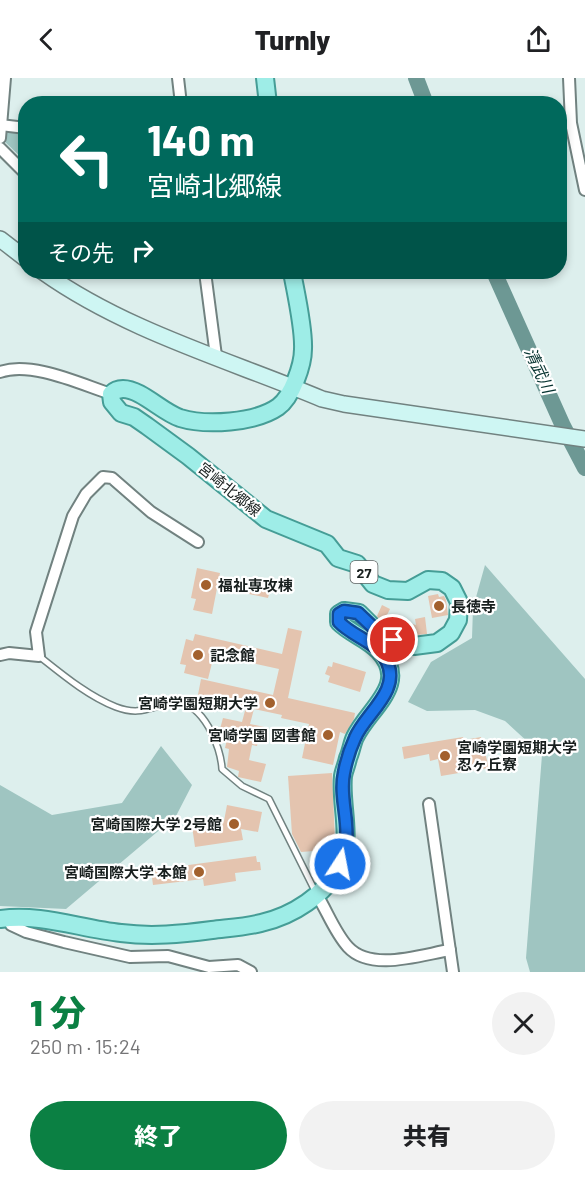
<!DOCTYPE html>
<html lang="ja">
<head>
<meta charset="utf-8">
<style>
	:root { --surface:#fff; --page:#f2f2f2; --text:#202124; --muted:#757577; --accent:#0b8043 }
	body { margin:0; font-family:Barlow,"Noto Sans JP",sans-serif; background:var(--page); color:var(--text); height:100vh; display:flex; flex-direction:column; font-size:22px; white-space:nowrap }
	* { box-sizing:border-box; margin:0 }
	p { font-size:20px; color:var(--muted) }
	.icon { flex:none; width:33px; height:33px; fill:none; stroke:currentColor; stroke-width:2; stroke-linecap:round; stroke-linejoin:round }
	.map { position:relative; height:894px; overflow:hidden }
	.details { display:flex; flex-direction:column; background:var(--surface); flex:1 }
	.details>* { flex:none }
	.banner { position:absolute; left:18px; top:18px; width:549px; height:183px; border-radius:24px; box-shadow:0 3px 9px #0003; background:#00695c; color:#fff; overflow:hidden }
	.pin { position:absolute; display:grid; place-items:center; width:51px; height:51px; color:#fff; margin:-26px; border:3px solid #fff; border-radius:50%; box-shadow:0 2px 6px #0007 }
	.me { position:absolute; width:66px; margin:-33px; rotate:11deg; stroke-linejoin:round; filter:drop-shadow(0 0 4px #0008) }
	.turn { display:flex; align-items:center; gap:21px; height:126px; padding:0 30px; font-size:27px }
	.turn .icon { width:78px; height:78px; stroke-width:2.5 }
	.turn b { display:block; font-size:42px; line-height:51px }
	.then { display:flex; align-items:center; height:57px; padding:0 30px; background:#0003; gap:12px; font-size:22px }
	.round { display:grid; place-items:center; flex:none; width:63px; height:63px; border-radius:32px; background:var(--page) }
	.summary { display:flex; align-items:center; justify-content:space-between; height:102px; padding:0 30px }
	h1 { font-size:36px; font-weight:800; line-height:45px; color:var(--accent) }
	.action { display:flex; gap:12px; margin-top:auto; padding:12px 30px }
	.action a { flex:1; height:69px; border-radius:36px; background:var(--accent); color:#fff; font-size:24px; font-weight:800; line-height:69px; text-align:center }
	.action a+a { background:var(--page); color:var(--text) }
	header { display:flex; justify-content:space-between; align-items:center; height:78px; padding:0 30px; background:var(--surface); font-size:27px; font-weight:800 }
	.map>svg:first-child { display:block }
	.green { fill:#9fc5c1 }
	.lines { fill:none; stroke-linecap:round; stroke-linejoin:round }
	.river { stroke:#6d9894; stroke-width:16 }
	.building { fill:#e4c4af }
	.lane-casing { stroke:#718280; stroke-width:8 }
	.street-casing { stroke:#718280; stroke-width:14 }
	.secondary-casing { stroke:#718280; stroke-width:18 }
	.primary-casing { stroke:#459d96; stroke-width:20 }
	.lane { stroke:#fff; stroke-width:5 }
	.street { stroke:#fff; stroke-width:10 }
	.secondary { stroke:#cef6f3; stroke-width:15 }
	.primary { stroke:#9eede7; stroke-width:16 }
	.route-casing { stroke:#114b97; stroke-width:15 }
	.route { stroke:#1a73e8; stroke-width:10 }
	.poi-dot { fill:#a2602d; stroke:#fff; stroke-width:2 }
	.labels { text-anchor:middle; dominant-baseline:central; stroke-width:4.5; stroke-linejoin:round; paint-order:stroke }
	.shield { fill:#fff; stroke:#5d6262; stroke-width:1.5 }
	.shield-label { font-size:14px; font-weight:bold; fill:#181f1e }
	.street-label { font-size:15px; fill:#181f1e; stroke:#fff }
	.poi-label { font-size:15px; font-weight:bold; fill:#181f1e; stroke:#fff; text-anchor:start }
	.water-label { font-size:16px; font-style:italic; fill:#05322f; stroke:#fff }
</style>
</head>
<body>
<header><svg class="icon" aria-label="back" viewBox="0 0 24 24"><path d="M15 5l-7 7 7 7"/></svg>Turnly<svg class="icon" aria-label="share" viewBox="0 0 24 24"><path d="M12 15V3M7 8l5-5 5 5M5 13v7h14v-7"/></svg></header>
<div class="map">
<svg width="585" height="894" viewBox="0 0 585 894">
	<rect width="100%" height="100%" fill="#ddefed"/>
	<!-- green -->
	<g class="green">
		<polygon points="5,51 25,53 25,83 4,63"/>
		<polygon points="485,487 585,601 585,894 530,894 526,880 542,677 505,643 475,632 427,633 408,624 431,584 472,560 473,530"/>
		<polygon points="161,668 192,707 176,738 66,831 0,828 0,707 52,737 122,725"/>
	</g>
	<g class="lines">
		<!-- river -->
		<g class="river">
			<polyline points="416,0 426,26"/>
			<polyline points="494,194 563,348 585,390"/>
		</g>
	</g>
	<!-- building -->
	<g class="building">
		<polygon points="197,490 220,495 212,536 193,532 196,521 191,520"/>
		<polygon points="237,502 271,509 268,520 235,513"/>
		<polygon points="438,516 439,519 444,518 446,522 448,537 432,540 428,518"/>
		<polygon points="382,527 390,531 386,539 416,547 415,541 425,539 427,556 415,557 397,552 383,545 377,538"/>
		<polygon points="288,550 302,553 288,620 355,635 354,641 345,656 340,654 333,687 302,680 309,646 281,640 282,637 254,631 250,646 269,650 266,662 262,661 261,665 258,664 257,668 252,667 249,682 266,686 261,704 238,699 239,693 227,689 229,671 225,670 227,661 223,661 225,652 220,651 223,640 242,644 246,629 205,620 205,623 197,622 201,601 273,617 279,591 214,577 208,601 184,595 186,587 180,586 186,561 193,563 195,556 282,576"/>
		<polygon points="333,584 366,594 360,614 328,604 330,598 325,596 328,588 332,589"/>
		<polygon points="463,659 464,662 481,659 489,690 441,698 438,681 430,683 429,676 404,681 402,669"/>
		<polygon points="332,695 335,763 327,772 301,774 292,756 288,698"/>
		<polygon points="227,727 262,734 258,754 241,751 243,762 195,769 192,748 224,743"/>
		<polygon points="256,778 257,784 260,784 261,792 235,795 236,803 204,808 203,801 153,807 151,792"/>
	</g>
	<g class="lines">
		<defs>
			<path id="lane" d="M39 578C63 597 88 618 116 629 142 639 152 627 175 625 203 623 221 669 222 691L242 708 269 721 315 813"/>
			<g id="street">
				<polyline points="178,0 181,26"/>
				<polyline points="569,0 571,45 585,112"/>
				<polyline points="0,47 26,50"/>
				<polyline points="0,60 5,0"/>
				<polyline points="0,70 26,96"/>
				<polyline points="205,194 216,278"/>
				<path d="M0 294C32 283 80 306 111 316"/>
				<polyline points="0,577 9,575 39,578 36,554 73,438 86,416 103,399 112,400 151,434 198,464"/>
				<polyline points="429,726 453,894"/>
				<path d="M317 817C327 833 335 855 348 869 371 894 420 877 450 872"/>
				<polyline points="8,840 11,847 26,854 64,864 130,879 168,878 209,889 238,887 251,894"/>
			</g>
			<g id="secondary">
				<polyline points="0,161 26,181"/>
				<path d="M43 194C126 253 229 282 322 321L344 326 585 361"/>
			</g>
			<g id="primary">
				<polyline points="265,0 268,26"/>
				<path d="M0 841C41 835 81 851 121 855 152 859 181 856 212 852 228 850 245 849 261 845 292 838 326 817 339 788 353 759 340 728 343 698 344 692 347 686 348 680 351 674 352 665 355 659 369 630 410 606 379 573 367 560 351 556 339 544V536L344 533 359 535 377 553 393 562 414 568 437 565 451 555 458 542 459 524 452 510 442 503 428 502 408 513 388 512 373 506 357 486 338 480 327 466 266 441 188 378 147 348 134 339 121 335 112 324 111 316C114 313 118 311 123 311 141 311 162 334 180 340 206 348 255 345 278 329 292 319 303 287 303 271 304 250 296 216 292 194"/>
			</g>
		</defs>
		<!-- lane casing -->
		<use href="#lane" class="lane-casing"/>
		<!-- street casing -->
		<use href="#street" class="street-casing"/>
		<!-- secondary casing -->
		<use href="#secondary" class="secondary-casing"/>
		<!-- primary casing -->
		<use href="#primary" class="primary-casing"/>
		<!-- lane -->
		<use href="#lane" class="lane"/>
		<!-- street -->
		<use href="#street" class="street"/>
		<!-- secondary -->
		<use href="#secondary" class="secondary"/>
		<!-- primary -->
		<use href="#primary" class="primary"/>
	</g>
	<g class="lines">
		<defs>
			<path id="route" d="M340 786C342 779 345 771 346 764 349 742 339 717 344 695 346 684 350 671 355 660 365 636 401 613 387 584 378 564 353 559 339 544V536L344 533 358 535 377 553 393 562"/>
		</defs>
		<!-- route casing -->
		<use href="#route" class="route-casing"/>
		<!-- route -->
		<use href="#route" class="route"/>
	</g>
	<!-- markers -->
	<g class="poi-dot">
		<circle cx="206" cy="507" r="6"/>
		<circle cx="439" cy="528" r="6"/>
		<circle cx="198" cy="577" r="6"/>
		<circle cx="270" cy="625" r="6"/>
		<circle cx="328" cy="657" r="6"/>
		<circle cx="445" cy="678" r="6"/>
		<circle cx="234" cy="746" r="6"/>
		<circle cx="199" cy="794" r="6"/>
	</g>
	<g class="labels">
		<!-- shield labels -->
		<rect class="shield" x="350.5" y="483" width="27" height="22" rx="4.5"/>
		<g class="shield-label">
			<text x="364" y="494">27</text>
		</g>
		<!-- street labels -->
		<g class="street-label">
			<text transform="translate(230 411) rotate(39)">宮崎北郷線</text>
		</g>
		<!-- poi labels -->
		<g class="poi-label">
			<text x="218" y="507">福祉専攻棟</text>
			<text x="451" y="528">長徳寺</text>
			<text x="210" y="577">記念館</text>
			<text x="258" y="625" text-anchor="end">宮崎学園短期大学</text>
			<text x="316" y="657" text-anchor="end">宮崎学園 図書館</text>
			<text x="457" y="669">宮崎学園短期大学<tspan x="457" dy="17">忍ヶ丘寮</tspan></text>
			<text x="222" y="746" text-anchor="end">宮崎国際大学 2号館</text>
			<text x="187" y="794" text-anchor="end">宮崎国際大学 本館</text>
		</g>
		<!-- water labels -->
		<g class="water-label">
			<text transform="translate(540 292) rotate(65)">清武川</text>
		</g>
	</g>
</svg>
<div class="pin" style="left:393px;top:562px;background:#d93025"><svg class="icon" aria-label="arrive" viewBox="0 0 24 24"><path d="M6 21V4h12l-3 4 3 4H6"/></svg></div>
<svg class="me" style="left:340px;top:786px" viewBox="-20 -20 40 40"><circle r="17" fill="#1a73e8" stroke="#fff" stroke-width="3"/><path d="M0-11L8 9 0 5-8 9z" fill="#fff"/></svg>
<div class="banner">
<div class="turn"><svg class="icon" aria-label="left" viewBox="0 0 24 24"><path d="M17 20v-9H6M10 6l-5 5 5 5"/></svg><div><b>140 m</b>宮崎北郷線</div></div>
<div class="then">その先<svg class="icon" aria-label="right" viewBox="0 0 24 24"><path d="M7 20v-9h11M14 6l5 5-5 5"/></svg></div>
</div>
</div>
<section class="details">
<div class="summary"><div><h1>1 分</h1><p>250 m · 15:24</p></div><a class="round"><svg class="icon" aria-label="close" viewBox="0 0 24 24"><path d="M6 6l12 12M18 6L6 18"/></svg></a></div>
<div class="action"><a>終了</a><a>共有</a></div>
</section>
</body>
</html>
